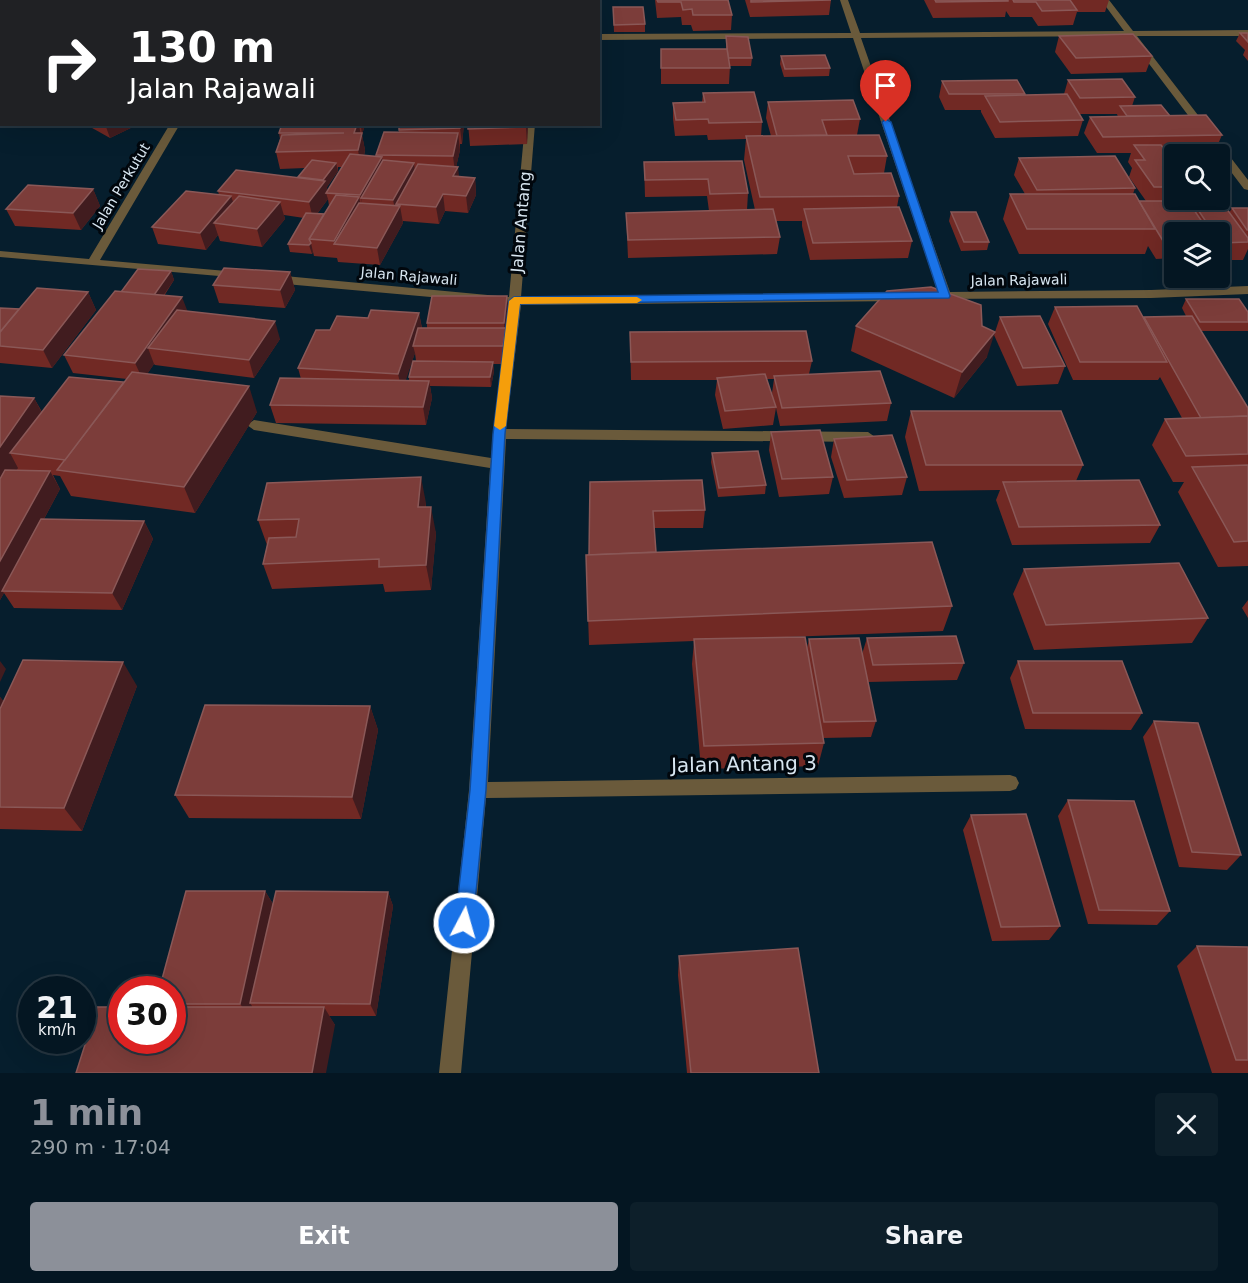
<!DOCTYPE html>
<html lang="en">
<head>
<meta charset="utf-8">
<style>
	:root { --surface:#041622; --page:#0d1f2a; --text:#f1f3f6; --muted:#979fa5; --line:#253540; --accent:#8c9099 }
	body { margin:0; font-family:"DejaVu Sans",sans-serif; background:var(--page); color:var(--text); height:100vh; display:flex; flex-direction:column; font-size:22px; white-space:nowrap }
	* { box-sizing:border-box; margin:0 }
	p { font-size:20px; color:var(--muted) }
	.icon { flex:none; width:33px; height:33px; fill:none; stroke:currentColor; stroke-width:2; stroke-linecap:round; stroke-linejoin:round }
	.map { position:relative; height:1073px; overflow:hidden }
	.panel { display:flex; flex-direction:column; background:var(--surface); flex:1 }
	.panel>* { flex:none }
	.banner { position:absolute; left:0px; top:0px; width:600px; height:126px; box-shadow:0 6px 24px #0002,0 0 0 2px var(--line); background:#202124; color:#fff; overflow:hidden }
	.controls { position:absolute; left:1164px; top:144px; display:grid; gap:12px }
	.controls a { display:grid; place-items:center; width:66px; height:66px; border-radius:6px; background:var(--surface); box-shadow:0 6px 24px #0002,0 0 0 2px var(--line); font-size:30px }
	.speed { position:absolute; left:18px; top:976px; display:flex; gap:12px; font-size:30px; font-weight:700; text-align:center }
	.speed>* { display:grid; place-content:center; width:78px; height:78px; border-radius:50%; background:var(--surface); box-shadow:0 6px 24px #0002,0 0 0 2px var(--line); line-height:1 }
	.speed small { font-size:15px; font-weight:400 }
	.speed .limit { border:9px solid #d22; background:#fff; color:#111 }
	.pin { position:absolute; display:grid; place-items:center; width:51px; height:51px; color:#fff; margin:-62px -26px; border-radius:50% 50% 50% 0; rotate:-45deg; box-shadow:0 0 6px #0007 }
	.pin .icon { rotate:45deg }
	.me { position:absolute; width:66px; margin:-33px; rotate:6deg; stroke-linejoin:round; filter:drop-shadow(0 0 4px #0008) }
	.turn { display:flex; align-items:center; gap:21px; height:126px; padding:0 30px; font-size:27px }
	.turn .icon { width:78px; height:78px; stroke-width:2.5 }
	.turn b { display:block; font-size:42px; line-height:51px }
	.round { display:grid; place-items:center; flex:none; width:63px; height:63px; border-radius:6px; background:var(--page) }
	.overview { display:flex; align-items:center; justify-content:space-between; height:102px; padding:0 30px }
	h1 { font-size:36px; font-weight:600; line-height:45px; color:var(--accent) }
	.cta { display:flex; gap:12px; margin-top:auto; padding:12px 30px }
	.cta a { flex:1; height:69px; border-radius:6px; background:var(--accent); color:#fff; font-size:24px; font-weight:600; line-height:69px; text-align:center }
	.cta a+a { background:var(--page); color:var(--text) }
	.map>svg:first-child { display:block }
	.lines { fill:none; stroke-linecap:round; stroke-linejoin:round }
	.minor { fill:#6a5a3b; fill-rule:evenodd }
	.wall { fill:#712924; fill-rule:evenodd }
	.shaded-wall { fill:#411c1f }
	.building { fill:#7c3d3a; stroke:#8a5857; stroke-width:1.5 }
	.route { fill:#1a73e8; stroke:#114b97; stroke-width:1.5 }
	.slow { fill:#f59e0b }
	.labels { text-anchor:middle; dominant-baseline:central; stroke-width:6; stroke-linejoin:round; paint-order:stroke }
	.far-street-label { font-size:14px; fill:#d7e5f0; stroke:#01070d }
	.street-label { font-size:16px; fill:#d7e5f0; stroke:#01070d }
	.near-street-label { font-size:20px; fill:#d7e5f0; stroke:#01070d }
</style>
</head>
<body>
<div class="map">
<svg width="1248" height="1073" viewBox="0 0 1248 1073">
	<rect width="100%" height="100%" fill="#061e2d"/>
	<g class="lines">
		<!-- minor -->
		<g class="minor">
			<polygon points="25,0 34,0 24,2"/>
			<rect x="243" y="0" width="8" height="2"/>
			<rect x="538" y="0" width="8" height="2"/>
			<polygon points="840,0 848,0 860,33 1124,31 1101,0 1109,0 1133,31 1248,30 1248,36 1137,36 1248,180 1248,190 1244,189 1128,36 861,38 950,292 1151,290 1248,286 1248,294 1151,298 932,299 932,293 938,292 853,38 598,40 598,34 851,33"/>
			<polygon points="0,28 2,28 0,35"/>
			<polygon points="170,124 180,124 100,260 238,272 244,276 242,278 0,257 0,251 89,259"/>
			<polygon points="525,124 535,124 521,297 900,293 906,297 900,301 521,305 506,429 868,432 875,437 868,442 506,439 488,782 1010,775 1016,777 1019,783 1016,789 1010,791 486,798 461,1073 439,1073 469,790 490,468 254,430 247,425 254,420 491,458 509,304 274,283 268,279 274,275 509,297"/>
		</g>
	</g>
	<!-- wall -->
	<g class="wall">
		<polygon points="0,0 23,0 21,2 2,2 2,3 0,3"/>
		<polygon points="63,0 141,0 139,2 63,2"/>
		<polygon points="655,0 728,0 732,15 731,30 693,31 691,25 682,25 681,17 657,18"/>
		<polygon points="745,0 831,0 829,15 750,17"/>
		<polygon points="924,0 1109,0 1105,12 1077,12 1073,25 1038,26 1032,17 1010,17 1006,11 1005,17 933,18"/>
		<polygon points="613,7 645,24 645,32 614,32"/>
		<polygon points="1240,33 1248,33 1248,61 1243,55 1245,50 1236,41"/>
		<polygon points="726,36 752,58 751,66 730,66 729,84 661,84 661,49 726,49"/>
		<polygon points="1059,36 1152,56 1146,72 1071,74 1055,52"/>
		<polygon points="781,56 830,68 829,76 784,77 780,64"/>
		<polygon points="1068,80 1135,97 1132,106 1170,116 1222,135 1215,151 1167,152 1172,159 1174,159 1174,200 1188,200 1187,201 1190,204 1192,201 1229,213 1232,208 1248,208 1248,249 1243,260 1220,260 1220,232 1174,232 1174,258 1156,259 1148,246 1145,254 1019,254 1003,219 1010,194 1025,194 1014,175 1019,158 1135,188 1133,194 1139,201 1146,201 1129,177 1132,168 1128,162 1131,153 1097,153 1084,133 1090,117 1118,117 1117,114 1080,114 1083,120 1078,136 995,138 981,112 981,110 945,110 939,97 942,81 1025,94 1025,95 1064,94"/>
		<polygon points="703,93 762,122 761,136 771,136 766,118 768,102 860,119 857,135 887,156 884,173 899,196 897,207 912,241 908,258 810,260 802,226 802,221 776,221 780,237 777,254 628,258 626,213 709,211 707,196 645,197 644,162 742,161 748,193 747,210 755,210 744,160 746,139 708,140 707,135 675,136 673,119 673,103 702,102"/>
		<polygon points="85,124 139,124 110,138"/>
		<path d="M268 124H365L362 135 365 150 364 156 377 157 376 155 399 132V125H394V124H464L462 144H460V150L456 167 459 177 475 178 476 195 468 213 445 211 439 224 403 221V223L380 265 338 262 337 258 314 256 313 252 312 254 290 252 288 244 304 218 284 215 285 219 262 247 220 241 218 235 206 250 158 244 152 227 219 195 218 191 298 177 305 168 280 169 276 152 280 139 279 133 282 125H268ZM338 167H342L327 191V187L338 171ZM328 199 329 206 324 214H317Z"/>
		<polygon points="468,124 528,124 527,144 470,146"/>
		<polygon points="93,189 100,206 81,230 15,226 6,209"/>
		<polygon points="951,212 989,242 987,250 961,251 949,221"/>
		<polygon points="171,271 174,280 164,296 187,311 280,339 254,378 155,365 154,364 147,374 257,412 195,513 71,496 60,476 53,475 60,489 44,519 144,521 153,539 122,610 14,608 4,593 0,600 0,396 34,398 42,412 124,382 127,379 73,373 64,355 121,292"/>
		<polygon points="290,272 295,290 285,308 219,303 213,285"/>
		<polygon points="88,292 96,310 52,368 0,363 0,308 19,309"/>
		<polygon points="1186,299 1248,322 1248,331 1201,331 1248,408 1248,566 1218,567 1178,492 1184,482 1173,482 1152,445 1165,419 1182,418 1160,377 1158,380 1073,380 1048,324 1055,307 1143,318 1144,317 1186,316 1182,308"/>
		<path d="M419 313 422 328H427V323L509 313 507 332 508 346 505 364H493L494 371 491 387 430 386 432 398 426 425 276 423 270 405 301 379 298 368 330 330 368 318ZM415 353 416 361 409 377V380H405Z"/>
		<polygon points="1000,317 1065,366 1058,384 1017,386 994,335"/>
		<polygon points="856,326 982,326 987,357 954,398 851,351"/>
		<path d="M630 332 812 361 809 374 891 403 887 421 780 426 776 408 773 425 723 429 715 395 717 380H631ZM767 379H774L772 393 774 403Z"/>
		<polygon points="911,411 1083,465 1076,481 1160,525 1150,543 1012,545 996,500 1000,490 919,491 905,437"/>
		<polygon points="771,432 833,477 829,494 779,497 769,450"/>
		<polygon points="834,439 907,477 902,495 844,498 831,457"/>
		<polygon points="712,453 766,485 765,494 718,497 711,462"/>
		<polygon points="590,482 705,510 703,528 654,528 656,552 952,606 943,631 787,637 807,648 809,639 862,654 867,638 964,663 957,680 868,682 876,721 871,737 823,738 824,743 818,766 701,769 692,664 694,641 589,645 586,555 589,555"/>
		<polygon points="426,503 426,507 436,533 431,590 385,592 383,584 272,589 263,564 267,545 258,520"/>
		<polygon points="1024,569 1208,618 1192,643 1034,650 1013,594"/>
		<polygon points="1248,600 1248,618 1242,608"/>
		<polygon points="1018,661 1142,713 1131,730 1025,729 1010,678"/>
		<polygon points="137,686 82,831 0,829 0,697 4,702"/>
		<polygon points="370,706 378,730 361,819 189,818 175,795"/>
		<polygon points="1154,721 1241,855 1227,870 1179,867 1143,737"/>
		<polygon points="1068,800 1170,911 1157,925 1088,924 1058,816"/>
		<polygon points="971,815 1060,926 1049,940 992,941 963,830"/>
		<polygon points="265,891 273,904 388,892 393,906 376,1016 329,1016 335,1025 172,1041 172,990"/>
		<polygon points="1197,946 1248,947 1248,1073 1212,1073 1177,966"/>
		<polygon points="679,956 819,1073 687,1073 678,975"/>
	</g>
	<!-- shaded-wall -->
	<g class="shaded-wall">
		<polygon points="122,0 141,0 139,2 123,2"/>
		<polygon points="187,0 205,0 204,2 186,2"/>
		<polygon points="105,124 139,124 110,138"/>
		<polygon points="357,124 359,124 361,137 354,133"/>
		<polygon points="361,124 365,124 362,135 365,150 361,167 358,150 362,134 361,127"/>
		<polygon points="460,124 464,124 462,144 460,128"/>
		<polygon points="526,124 528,124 527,144 526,127"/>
		<polygon points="458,133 460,150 455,172 458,167 460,184 453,176 455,172 453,156"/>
		<polygon points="382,157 385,174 361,198 364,212 360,195"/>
		<polygon points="336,163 338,171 327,187 328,193 326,193 328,199 313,219 309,202"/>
		<polygon points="414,163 416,180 396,204 397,212 400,206 403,223 380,265 377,248 396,214 393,200"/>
		<polygon points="475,178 476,195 468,213 466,196"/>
		<polygon points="93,189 100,206 81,230 73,213"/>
		<polygon points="443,194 445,211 439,224 436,207"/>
		<polygon points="231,196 237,213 214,223 218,235 206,250 200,233"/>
		<polygon points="359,197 363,214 335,244 334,241"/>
		<polygon points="280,202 285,219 262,247 257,229"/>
		<polygon points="311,243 313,252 312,254 309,245"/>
		<polygon points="171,271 174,280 154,309 151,300"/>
		<polygon points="290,272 295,290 285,308 280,290"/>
		<polygon points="88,292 96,310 52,368 43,350"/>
		<polygon points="507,296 509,313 507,332 508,346 505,364 503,346 505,336 504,323"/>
		<polygon points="182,297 189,315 148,348 154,364 143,380 135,363"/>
		<polygon points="419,313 422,330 413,346 415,353 402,392 398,374"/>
		<polygon points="275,321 280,339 254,378 249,360"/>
		<polygon points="995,332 987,357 954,398 962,372"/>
		<polygon points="493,362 494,371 491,387 490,377"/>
		<polygon points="429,381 432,398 426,425 423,407"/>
		<polygon points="249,386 257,412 195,513 184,487"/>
		<polygon points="34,398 48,424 10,453 18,468 0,495 0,447"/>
		<polygon points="50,471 60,489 5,591 2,591 4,593 0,600 0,561"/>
		<polygon points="421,477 426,503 423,533 418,507"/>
		<polygon points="431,507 436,533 431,590 426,565"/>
		<polygon points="144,521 153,539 122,610 112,593"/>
		<polygon points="0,661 6,669 0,682"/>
		<polygon points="123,662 137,686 82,831 64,808"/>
		<polygon points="0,697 18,720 0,758"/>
		<polygon points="370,706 378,730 361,819 352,797"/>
		<polygon points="265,891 274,906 250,1003 252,1006 250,1016 240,1004"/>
		<polygon points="388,892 393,906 376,1016 370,1004"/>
		<polygon points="324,1007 335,1025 326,1073 312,1073"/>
	</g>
	<!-- building -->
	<g class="building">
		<polygon points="149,0 187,0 186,2 148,2"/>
		<rect x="323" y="0" width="61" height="2"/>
		<polygon points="421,0 484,0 483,2 420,2"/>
		<polygon points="657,0 728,0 732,15 693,15 692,9 683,10 681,2 658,2"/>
		<polygon points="751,0 831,0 751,2"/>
		<polygon points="935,0 1008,0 1008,1 936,2"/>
		<polygon points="1013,0 1070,0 1077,10 1042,11 1036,2 1014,2"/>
		<polygon points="613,7 643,7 645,24 614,25"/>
		<polygon points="1240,33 1248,33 1248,42"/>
		<polygon points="1133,34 1152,56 1076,58 1059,36"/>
		<polygon points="726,36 748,37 752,58 728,58"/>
		<polygon points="661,49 727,49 730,68 661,68"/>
		<polygon points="825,55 830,68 785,69 781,56"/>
		<polygon points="1122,79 1135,97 1080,98 1068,80"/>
		<polygon points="1017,80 1025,94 949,94 942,81"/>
		<polygon points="754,92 762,122 709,123 708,119 676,120 673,103 705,102 703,93"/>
		<polygon points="1067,94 1083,120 1000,122 985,96"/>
		<polygon points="853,100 860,119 822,120 827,135 777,136 768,102"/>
		<polygon points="1161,105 1170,116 1127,116 1120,106"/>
		<polygon points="1206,115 1222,135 1103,137 1090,117"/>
		<polygon points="282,124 357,124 354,133 362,133 358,150 276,152 282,135 344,133 279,133"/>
		<polygon points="399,124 460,124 460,128 399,130"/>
		<polygon points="468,124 526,124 526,127 468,129"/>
		<polygon points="384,132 458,133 453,156 376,155"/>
		<polygon points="879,135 887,156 848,156 854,174 891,173 899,196 760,197 746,136"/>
		<polygon points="1134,145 1161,145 1172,159 1174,159 1174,187 1154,187 1135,160 1145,160"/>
		<polygon points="350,154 382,157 360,195 326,193"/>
		<polygon points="1115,156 1135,188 1037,190 1019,158"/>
		<polygon points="312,160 336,163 323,180 298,177"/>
		<polygon points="383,160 414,163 393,200 361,198"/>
		<polygon points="742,161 748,193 710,194 708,179 645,180 644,162"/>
		<polygon points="418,164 458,167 453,176 475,178 466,196 443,194 436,207 396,204"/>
		<polygon points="236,170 325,181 309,202 218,191"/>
		<polygon points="28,185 93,189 73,213 6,209"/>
		<polygon points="186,191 231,196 200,233 152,227"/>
		<polygon points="1010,194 1135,194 1155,229 1027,229"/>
		<polygon points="336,195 359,197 334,241 309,239"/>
		<polygon points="239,196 280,202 257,229 214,223"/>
		<polygon points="1139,201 1188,201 1209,232 1174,232 1174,241 1163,241"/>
		<polygon points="1192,201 1221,201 1248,238 1248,242 1221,243 1220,241 1220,232 1213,232"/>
		<polygon points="359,203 400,206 377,248 334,244"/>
		<polygon points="899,207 912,241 813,243 804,209"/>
		<polygon points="1232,208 1248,208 1248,230 1247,230"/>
		<polygon points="773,209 780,237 628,240 626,213"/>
		<polygon points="951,212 976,212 989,242 964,242"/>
		<polygon points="306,213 324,214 309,239 311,243 309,245 288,244"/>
		<polygon points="224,268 290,272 280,290 213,285"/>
		<polygon points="138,269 171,271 154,295 121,292"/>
		<polygon points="931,287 981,305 982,326 995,332 962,372 856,326 887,291"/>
		<polygon points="37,288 88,292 43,350 0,346 0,332"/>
		<polygon points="115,291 182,297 135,363 64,355"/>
		<polygon points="432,296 507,296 504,323 427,323"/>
		<polygon points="1186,299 1239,299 1248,312 1248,322 1200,322"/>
		<polygon points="1137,306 1167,362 1080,362 1055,307"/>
		<polygon points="0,308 19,309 0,332"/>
		<polygon points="177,310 275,321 249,360 148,348"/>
		<polygon points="371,310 419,313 398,374 298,368 316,330 330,330 337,316 368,318"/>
		<polygon points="1040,316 1065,366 1023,368 1000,317"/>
		<polygon points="1192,316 1248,408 1248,416 1201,418 1144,317"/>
		<polygon points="418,328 506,328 503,346 413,346"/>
		<polygon points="806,331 812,361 631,362 630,332"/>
		<polygon points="413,361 493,362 490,377 409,377"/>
		<polygon points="880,371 891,403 782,408 774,376"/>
		<polygon points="132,372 249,386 184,487 57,470"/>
		<polygon points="765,374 776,407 725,411 717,378"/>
		<polygon points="69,377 124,382 65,460 10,453"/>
		<polygon points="280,378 429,381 423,407 270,405"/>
		<polygon points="0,396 34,398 0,447"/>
		<polygon points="911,411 1061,411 1083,465 926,465"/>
		<polygon points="1248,416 1248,454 1186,456 1165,419"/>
		<polygon points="820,430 833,477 782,479 771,432"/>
		<polygon points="892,435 907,477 847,480 834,439"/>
		<polygon points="758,451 766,485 719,488 712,453"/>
		<polygon points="1248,465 1248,541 1234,542 1192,467"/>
		<polygon points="5,470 50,471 0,561 0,479"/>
		<polygon points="421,477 418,507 431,507 426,565 379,567 379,559 263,564 269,538 296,537 299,519 258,520 267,483"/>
		<polygon points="702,480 705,510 653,511 656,552 589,555 590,482"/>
		<polygon points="1139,480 1160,525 1019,527 1003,482"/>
		<polygon points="41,519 144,521 112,593 2,591"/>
		<polygon points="932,542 952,606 588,621 586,555"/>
		<polygon points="1179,563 1208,618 1046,625 1024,569"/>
		<polygon points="956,636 964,663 873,665 867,638"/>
		<polygon points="805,637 824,743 704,746 694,639"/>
		<polygon points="859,638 876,721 824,722 809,639"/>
		<polygon points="23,660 123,662 64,808 0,807 0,709"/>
		<polygon points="1018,661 1122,661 1142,713 1033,713"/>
		<polygon points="205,705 370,706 352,797 175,795"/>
		<polygon points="1154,721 1198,723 1241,855 1192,852"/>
		<polygon points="1068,800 1134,801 1170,911 1099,910"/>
		<polygon points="1026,814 1060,926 1001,927 971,815"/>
		<polygon points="186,891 265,891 240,1004 172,1004 172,990 159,990"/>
		<polygon points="276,891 388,892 370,1004 250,1003"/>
		<polygon points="1197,946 1248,947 1248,1060 1236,1060"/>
		<polygon points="798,948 819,1073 691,1073 679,956"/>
		<polygon points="97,1007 122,1007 122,1041 172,1041 172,1007 324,1007 312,1073 76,1073"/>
	</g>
	<!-- route -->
	<polygon class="route" points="886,119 891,122 950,296 949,298 520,304 505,434 486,790 473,923 470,930 464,932 457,930 455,923 470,790 493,434 509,301 514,297 938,292 882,122"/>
	<!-- slow -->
	<polygon class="slow" points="514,297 637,297 642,300 637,303 520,304 506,426 500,430 494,426 509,301"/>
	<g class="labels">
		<!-- far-street labels -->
		<g class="far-street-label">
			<text transform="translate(121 186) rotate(-59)">Jalan Perkutut</text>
			<text transform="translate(409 276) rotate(5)">Jalan Rajawali</text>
			<text transform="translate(1019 280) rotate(-1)">Jalan Rajawali</text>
		</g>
		<!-- street labels -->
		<g class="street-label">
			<text transform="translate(521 222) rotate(-85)">Jalan Antang</text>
		</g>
		<!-- near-street labels -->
		<g class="near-street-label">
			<text transform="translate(744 764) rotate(-1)">Jalan Antang 3</text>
		</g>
	</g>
</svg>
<div class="controls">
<a><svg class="icon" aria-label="search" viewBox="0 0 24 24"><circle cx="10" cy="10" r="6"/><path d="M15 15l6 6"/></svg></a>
<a><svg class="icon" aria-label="layers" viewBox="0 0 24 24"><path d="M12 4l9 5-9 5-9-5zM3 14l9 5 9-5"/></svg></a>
</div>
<div class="speed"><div>21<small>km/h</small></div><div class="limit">30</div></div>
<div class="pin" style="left:886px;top:122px;background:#d93025"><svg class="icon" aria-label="arrive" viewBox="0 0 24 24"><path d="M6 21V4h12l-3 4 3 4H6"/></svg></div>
<svg class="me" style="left:464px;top:923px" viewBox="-20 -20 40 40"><circle r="17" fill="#1a73e8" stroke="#fff" stroke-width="3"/><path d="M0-11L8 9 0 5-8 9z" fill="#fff"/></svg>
<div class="banner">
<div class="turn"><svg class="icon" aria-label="right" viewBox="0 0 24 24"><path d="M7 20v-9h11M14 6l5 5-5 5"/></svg><div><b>130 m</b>Jalan Rajawali</div></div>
</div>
</div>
<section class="panel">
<div class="overview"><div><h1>1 min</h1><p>290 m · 17:04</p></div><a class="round"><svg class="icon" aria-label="close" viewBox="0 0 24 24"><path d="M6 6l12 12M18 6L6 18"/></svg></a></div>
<div class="cta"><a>Exit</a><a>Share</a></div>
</section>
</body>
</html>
